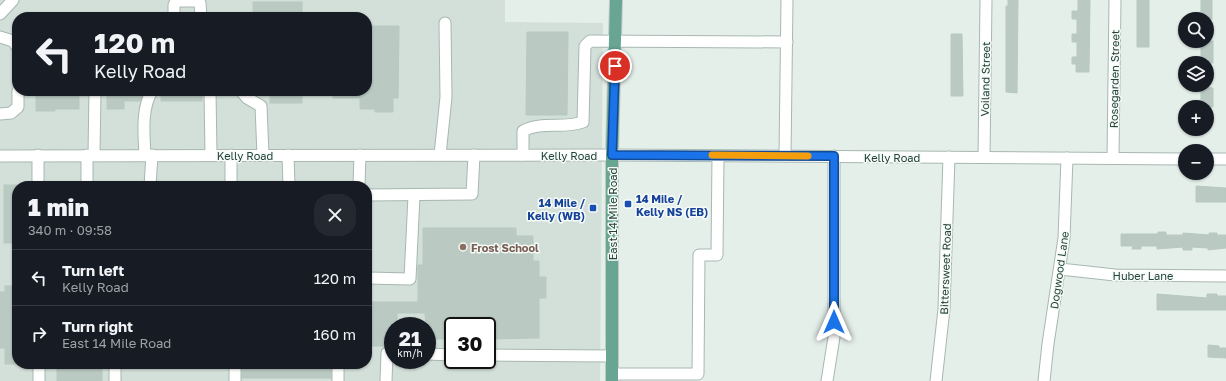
<!DOCTYPE html>
<html lang="en">
<head>
<meta charset="utf-8">
<style>
	:root { --surface:#171b24; --page:#242831; --text:#f1f3f6; --muted:#9ea1a6; --line:#363941 }
	body { margin:0; font-family:"Golos Text",sans-serif; background:var(--page); color:var(--text); height:100vh; display:flex; flex-direction:column; font-size:15px; white-space:nowrap }
	* { box-sizing:border-box; margin:0 }
	p { font-size:13px; color:var(--muted) }
	.icon { flex:none; width:22px; height:22px; fill:none; stroke:currentColor; stroke-width:2; stroke-linecap:round; stroke-linejoin:round }
	.map { position:relative; flex:1; overflow:hidden }
	.drawer { position:absolute; left:12px; top:181px; width:360px; height:188px; display:flex; flex-direction:column; background:var(--surface); border-radius:16px; box-shadow:0 1px 3px #0004 }
	.drawer>* { flex:none }
	.top-card { position:absolute; left:12px; top:12px; width:360px; height:84px; border-radius:16px; box-shadow:0 1px 3px #0004; background:#171b24; color:var(--text); overflow:hidden }
	.controls { position:absolute; left:1178px; top:12px; display:grid; gap:8px }
	.controls a { display:grid; place-items:center; width:36px; height:36px; border-radius:50%; background:var(--surface); box-shadow:0 1px 3px #0004; font-size:20px }
	.speed { position:absolute; left:384px; top:317px; display:flex; gap:8px; font-size:20px; font-weight:700; text-align:center }
	.speed>* { display:grid; place-content:center; width:52px; height:52px; border-radius:50%; background:var(--surface); box-shadow:0 1px 3px #0004; line-height:1 }
	.speed small { font-size:10px; font-weight:400 }
	.speed .limit { border:2px solid #111; border-radius:6px; background:#fff; color:#111 }
	.pin { position:absolute; display:grid; place-items:center; width:34px; height:34px; color:#fff; margin:-17px; border:2px solid #fff; border-radius:50%; box-shadow:0 1px 4px #0007 }
	.me { position:absolute; width:44px; margin:-22px; rotate:0deg; stroke-linejoin:round; filter:drop-shadow(0 0 3px #0008) }
	.turn { display:flex; align-items:center; gap:14px; height:84px; padding:0 16px; font-size:18px }
	.turn .icon { width:52px; height:52px; stroke-width:2.5 }
	.turn b { display:block; font-size:28px; line-height:34px }
	.round { display:grid; place-items:center; flex:none; width:42px; height:42px; border-radius:16px; background:var(--page) }
	.summary { display:flex; align-items:center; justify-content:space-between; height:68px; padding:0 16px }
	h1 { font-size:24px; font-weight:800; line-height:30px }
	ul { padding:0; list-style:none }
	li { display:flex; align-items:center; gap:12px; height:56px; padding:0 16px; border-top:1px solid var(--line) }
	li div { flex:1 }
	li b { display:block; font-size:15px }
	li em { font-style:normal }
	.map>svg:first-child { display:block }
	.built { fill:#d3dfd9; fill-rule:evenodd }
	.building { fill:#bacac3; stroke:#b7c9c1 }
	.lines { fill:none; stroke-linecap:round; stroke-linejoin:round }
	.minor-casing { stroke:#a7b8b1; stroke-width:13 }
	.major-casing { stroke:#c1cac7; stroke-width:14 }
	.minor { stroke:#fff; stroke-width:11 }
	.major { stroke:#68a693; stroke-width:12 }
	.route-casing { stroke:#114b97; stroke-width:10 }
	.route { stroke:#1a73e8; stroke-width:7 }
	.slow { stroke:#f59e0b; stroke-width:7 }
	.transit-dot { fill:#1a4fb4; stroke:#f6fbf8; stroke-width:1.5 }
	.education-dot { fill:#8d6e63; stroke:#f6fbf8; stroke-width:1.5 }
	.labels { text-anchor:middle; dominant-baseline:central; stroke-width:3; stroke-linejoin:round; paint-order:stroke }
	.street-label { font-size:11px; fill:#234238; stroke:#f6fbf8 }
	.transit-label { font-size:11px; font-weight:bold; fill:#164399; stroke:#f6fbf8; text-anchor:start }
	.education-label { font-size:11px; font-weight:bold; fill:#785e54; stroke:#f6fbf8; text-anchor:start }
</style>
</head>
<body>
<div class="map">
<svg width="1226" height="381" viewBox="0 0 1226 381">
	<rect width="100%" height="100%" fill="#e5efea"/>
	<!-- built -->
	<path class="built" d="M0 0H505V22L603 23 600 381H0ZM17 17H367V91H17ZM17 186H367V364H17ZM393 326H427V360H393ZM453 326H487V360H453Z"/>
	<!-- building -->
	<g class="building">
		<polygon points="1008,0 1018,0 1017,93 1006,92 1006,6 1008,6"/>
		<polygon points="1078,0 1090,0 1089,72 1076,72 1076,64 1072,64 1072,57 1077,57 1077,42 1072,42 1072,34 1077,34 1077,19 1072,19 1072,11 1078,11"/>
		<rect x="1137" y="0" width="12" height="47"/>
		<rect x="1201" y="0" width="11" height="19"/>
		<rect x="253" y="2" width="49" height="15"/>
		<polygon points="367,26 399,26 398,98 393,98 393,112 375,112 375,109 360,109 360,98 333,98 333,91 367,91"/>
		<polygon points="527,32 568,32 567,115 526,115"/>
		<polygon points="951,34 962,34 963,96 951,96"/>
		<rect x="1201" y="41" width="12" height="22"/>
		<polygon points="1201,87 1213,88 1213,107 1201,107"/>
		<polygon points="36,91 79,91 79,109 55,109 55,111 36,111"/>
		<polygon points="107,91 142,91 142,96 140,101 124,101 124,109 107,109"/>
		<rect x="161" y="91" width="41" height="10"/>
		<rect x="270" y="91" width="32" height="12"/>
		<rect x="4" y="185" width="13" height="58"/>
		<polygon points="1196,186 1226,188 1226,202 1196,202"/>
		<polygon points="423,228 516,228 516,236 533,236 533,261 539,261 539,277 546,277 546,298 539,298 539,338 487,339 487,326 453,326 453,339 427,339 425,313 397,313 397,326 393,326 393,346 367,346 367,302 418,302 418,265 423,265"/>
		<polygon points="1158,232 1166,232 1166,235 1183,235 1183,233 1209,235 1209,233 1217,233 1217,235 1226,235 1226,248 1208,250 1208,248 1192,247 1192,250 1183,250 1183,247 1157,249 1157,246 1141,246 1141,249 1132,249 1133,246 1121,246 1121,234 1158,234"/>
		<polygon points="5,286 17,286 17,364 5,364 5,348 0,348 0,292 5,292"/>
		<polygon points="1157,294 1207,298 1207,294 1217,294 1217,296 1226,296 1226,310 1157,310"/>
		<polygon points="1208,345 1219,346 1219,348 1226,348 1226,358 1208,357"/>
		<rect x="57" y="364" width="45" height="17"/>
		<rect x="242" y="364" width="89" height="14"/>
	</g>
	<g class="lines">
		<defs>
			<g id="minor">
				<polyline points="0,14 13,0"/>
				<polyline points="174,17 174,5 176,1 196,1 200,3 201,17"/>
				<polyline points="0,37 13,41 17,47"/>
				<polyline points="210,91 211,155"/>
				<polyline points="241,91 247,98 261,106 263,155"/>
				<polyline points="0,114 11,113 18,107 18,91"/>
				<polyline points="38,155 38,186"/>
				<polyline points="94,155 95,91"/>
				<path d="M145 155C144 135 141 109 152 91"/>
				<polyline points="231,155 231,186"/>
				<polyline points="288,155 289,186"/>
				<polyline points="440,155 446,97 445,23"/>
				<path d="M523 155V131C541 121 564 129 583 122L585 46 590 41 787 42"/>
				<polyline points="0,156 612,155 1185,159"/>
				<polyline points="785,156 787,0"/>
				<polyline points="984,157 986,0"/>
				<polyline points="1113,158 1115,0"/>
				<polyline points="1207,159 1226,159"/>
				<polyline points="87,186 87,155"/>
				<polyline points="150,186 152,155"/>
				<polyline points="359,186 360,155"/>
				<polyline points="367,195 472,194 474,155"/>
				<polyline points="1060,269 1115,275 1226,276"/>
				<polyline points="367,278 410,279 414,196"/>
				<polyline points="427,354 453,355"/>
				<polyline points="487,355 612,356"/>
				<polyline points="39,364 39,381"/>
				<polyline points="115,364 115,381"/>
				<polyline points="235,364 235,381"/>
				<polyline points="338,364 338,381"/>
				<polyline points="612,374 698,374 699,255 717,255 718,156"/>
				<polyline points="386,381 387,353 393,353"/>
				<polyline points="827,381 834,337 834,156"/>
				<polyline points="936,381 944,309 949,157"/>
				<polyline points="1044,381 1048,344 1064,238 1067,158"/>
			</g>
			<polyline id="major" points="612,381 612,155 616,0"/>
		</defs>
		<!-- minor casing -->
		<use href="#minor" class="minor-casing"/>
		<!-- major casing -->
		<use href="#major" class="major-casing"/>
		<!-- minor -->
		<use href="#minor" class="minor"/>
		<!-- major -->
		<use href="#major" class="major"/>
	</g>
	<g class="lines">
		<defs>
			<polyline id="route" points="615,66 612,155 834,156 834,322"/>
		</defs>
		<!-- route casing -->
		<use href="#route" class="route-casing"/>
		<!-- route -->
		<use href="#route" class="route"/>
		<!-- slow -->
		<polyline class="slow" points="712,155 808,156"/>
	</g>
	<!-- markers -->
	<g class="transit-dot">
		<rect x="624" y="200" width="8" height="8" rx="2"/>
		<rect x="589" y="204" width="8" height="8" rx="2"/>
	</g>
	<circle class="education-dot" cx="463" cy="247" r="4"/>
	<g class="labels">
		<!-- street labels -->
		<g class="street-label">
			<text transform="translate(985 79) rotate(-89)">Voiland Street</text>
			<text transform="translate(1114 79) rotate(-89)">Rosegarden Street</text>
			<text x="245" y="155">Kelly Road</text>
			<text x="569" y="155">Kelly Road</text>
			<text x="892" y="157">Kelly Road</text>
			<text transform="translate(612 214) rotate(-90)">East 14 Mile Road</text>
			<text transform="translate(945 269) rotate(-88)">Bittersweet Road</text>
			<text transform="translate(1059 270) rotate(-82)">Dogwood Lane</text>
			<text x="1143" y="275">Huber Lane</text>
		</g>
		<!-- transit labels -->
		<g class="transit-label">
			<text x="636" y="198">14 Mile /<tspan x="636" dy="13">Kelly NS (EB)</tspan></text>
			<text x="585" y="202" text-anchor="end">14 Mile /<tspan x="585" dy="13">Kelly (WB)</tspan></text>
		</g>
		<!-- education labels -->
		<g class="education-label">
			<text x="471" y="247">Frost School</text>
		</g>
	</g>
</svg>
<div class="controls">
<a><svg class="icon" aria-label="search" viewBox="0 0 24 24"><circle cx="10" cy="10" r="6"/><path d="M15 15l6 6"/></svg></a>
<a><svg class="icon" aria-label="layers" viewBox="0 0 24 24"><path d="M12 4l9 5-9 5-9-5zM3 14l9 5 9-5"/></svg></a>
<a>+</a>
<a>−</a>
</div>
<div class="speed"><div>21<small>km/h</small></div><div class="limit">30</div></div>
<div class="pin" style="left:615px;top:66px;background:#d93025"><svg class="icon" aria-label="arrive" viewBox="0 0 24 24"><path d="M6 21V4h12l-3 4 3 4H6"/></svg></div>
<svg class="me" style="left:834px;top:322px" viewBox="-20 -20 40 40"><path d="M0-17L14 15 0 8-14 15z" fill="#1a73e8" stroke="#fff" stroke-width="4"/></svg>
<div class="top-card">
<div class="turn"><svg class="icon" aria-label="left" viewBox="0 0 24 24"><path d="M17 20v-9H6M10 6l-5 5 5 5"/></svg><div><b>120 m</b>Kelly Road</div></div>
</div>
<section class="drawer">
<div class="summary"><div><h1>1 min</h1><p>340 m · 09:58</p></div><a class="round"><svg class="icon" aria-label="close" viewBox="0 0 24 24"><path d="M6 6l12 12M18 6L6 18"/></svg></a></div>
<ul>
<li><svg class="icon" aria-label="left" viewBox="0 0 24 24"><path d="M17 20v-9H6M10 6l-5 5 5 5"/></svg><div><b>Turn left</b><p>Kelly Road</p></div><em>120 m</em></li>
<li><svg class="icon" aria-label="right" viewBox="0 0 24 24"><path d="M7 20v-9h11M14 6l5 5-5 5"/></svg><div><b>Turn right</b><p>East 14 Mile Road</p></div><em>160 m</em></li>
</ul>
</section>
</div>
</body>
</html>
